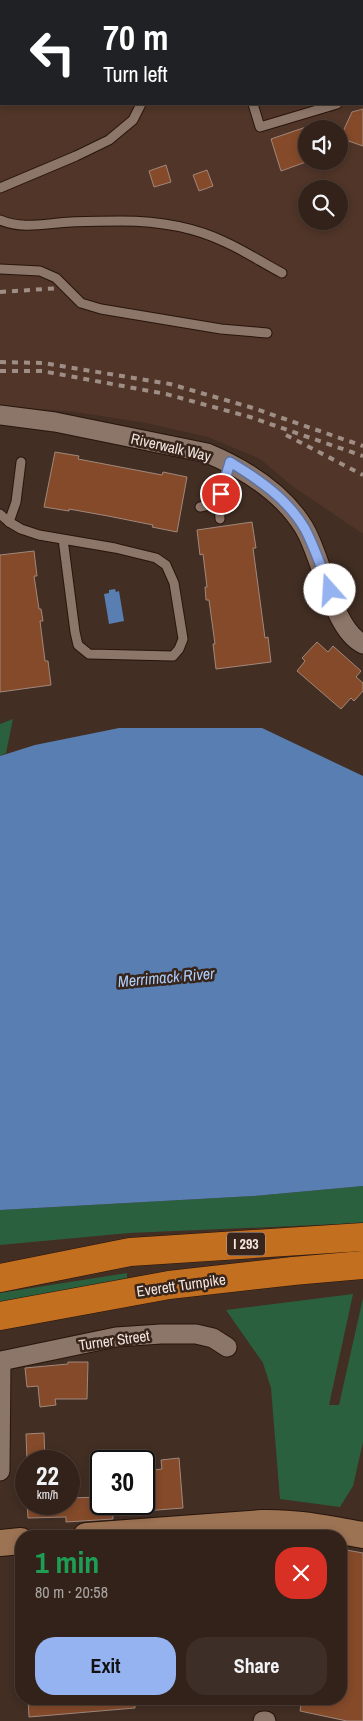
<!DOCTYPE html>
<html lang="en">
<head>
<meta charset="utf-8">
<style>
	:root { --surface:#32221a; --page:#3d2f27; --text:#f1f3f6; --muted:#a8a4a2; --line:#4d3f39; --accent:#95b2f1 }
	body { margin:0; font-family:"Archivo Narrow",sans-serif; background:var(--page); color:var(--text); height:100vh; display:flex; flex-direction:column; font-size:19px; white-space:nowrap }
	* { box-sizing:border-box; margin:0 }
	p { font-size:16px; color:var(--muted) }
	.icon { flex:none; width:28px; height:28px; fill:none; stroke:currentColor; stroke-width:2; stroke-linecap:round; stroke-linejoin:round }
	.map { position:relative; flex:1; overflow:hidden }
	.sheet { position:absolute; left:15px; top:1530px; width:332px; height:175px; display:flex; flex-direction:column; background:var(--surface); border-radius:20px; box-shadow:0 2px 8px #0003,0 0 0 1px var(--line) }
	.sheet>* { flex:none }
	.top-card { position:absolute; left:0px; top:0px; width:364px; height:105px; box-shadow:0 2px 8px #0003,0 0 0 1px var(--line); background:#202124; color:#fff; overflow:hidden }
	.tools { position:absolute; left:298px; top:120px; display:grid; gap:10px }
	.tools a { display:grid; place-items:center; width:50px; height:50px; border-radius:50%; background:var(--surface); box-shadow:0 2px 8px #0003,0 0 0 1px var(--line); font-size:25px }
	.speed { position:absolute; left:15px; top:1450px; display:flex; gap:10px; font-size:25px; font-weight:700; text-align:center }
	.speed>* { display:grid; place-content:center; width:65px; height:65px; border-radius:50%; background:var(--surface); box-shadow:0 2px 8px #0003,0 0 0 1px var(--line); line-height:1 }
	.speed small { font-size:12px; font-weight:400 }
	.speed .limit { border:2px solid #111; border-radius:8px; background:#fff; color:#111 }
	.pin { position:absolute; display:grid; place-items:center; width:42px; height:42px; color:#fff; margin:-21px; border:2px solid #fff; border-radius:50%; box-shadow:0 1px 5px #0007 }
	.me { position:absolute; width:55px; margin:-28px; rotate:341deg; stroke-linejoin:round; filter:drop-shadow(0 0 4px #0008) }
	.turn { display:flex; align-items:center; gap:18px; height:105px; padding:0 20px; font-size:22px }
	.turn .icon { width:65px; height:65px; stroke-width:2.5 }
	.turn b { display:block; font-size:35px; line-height:42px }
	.round { display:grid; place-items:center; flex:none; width:52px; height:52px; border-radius:20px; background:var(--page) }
	.headline { display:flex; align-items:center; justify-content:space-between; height:85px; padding:0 20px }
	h1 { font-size:30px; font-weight:800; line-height:38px; color:#1e9e55 }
	.action { display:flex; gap:10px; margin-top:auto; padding:10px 20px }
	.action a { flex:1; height:58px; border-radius:20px; background:var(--accent); color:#111; font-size:20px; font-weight:800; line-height:58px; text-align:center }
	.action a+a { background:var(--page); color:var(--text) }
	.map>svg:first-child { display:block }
	.built { fill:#503528; fill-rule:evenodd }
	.green { fill:#2b603e }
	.water { fill:#597eb1 }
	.building { fill:#844a2a; stroke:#a1887c }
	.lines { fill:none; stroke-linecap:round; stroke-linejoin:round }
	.lane-casing { stroke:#28150c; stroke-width:11 }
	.street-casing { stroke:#28150c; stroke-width:21 }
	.secondary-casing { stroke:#28150c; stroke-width:28 }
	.highway-casing { stroke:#28150c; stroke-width:29 }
	.lane { stroke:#8c7569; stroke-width:9 }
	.street { stroke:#8c7569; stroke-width:19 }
	.secondary { stroke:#9c7353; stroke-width:26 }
	.highway { stroke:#c36f20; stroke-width:28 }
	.rail { stroke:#9f8e85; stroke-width:4; stroke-dasharray:6 6; stroke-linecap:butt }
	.route-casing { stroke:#61749d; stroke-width:12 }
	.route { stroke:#95b2f1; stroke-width:9 }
	.labels { text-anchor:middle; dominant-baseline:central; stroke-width:5; stroke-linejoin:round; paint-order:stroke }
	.shield { fill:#37241a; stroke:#bbaca4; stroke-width:1 }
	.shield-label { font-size:14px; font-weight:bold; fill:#f3e6df }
	.street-label { font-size:15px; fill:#f3e6df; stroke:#37241a }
	.water-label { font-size:16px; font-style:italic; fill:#acccf9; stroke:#37241a }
</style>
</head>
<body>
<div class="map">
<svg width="363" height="1721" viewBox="0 0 363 1721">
	<rect width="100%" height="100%" fill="#422e23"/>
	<!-- built -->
	<path class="built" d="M0 0H363V534L292 486 260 459 208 437 146 423 75 412 0 406ZM1 1H362V104H1ZM306 129H339V161H306ZM306 189H339V221H306Z"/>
	<!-- green -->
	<g class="green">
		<polygon points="13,719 6,753 0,756 0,724"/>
		<polygon points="363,1186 363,1223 129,1233 0,1245 0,1210 253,1196"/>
		<polygon points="127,1273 127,1279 62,1291 0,1306 0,1293"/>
		<polygon points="353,1294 329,1405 339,1405 363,1298 363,1442 353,1486 340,1507 280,1499 271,1388 263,1363 226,1310"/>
		<polygon points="244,1699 282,1699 282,1702 263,1701 243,1703"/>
	</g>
	<!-- water -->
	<g class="water">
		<polygon points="115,589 116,592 119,591 124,621 109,624 104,594 109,593 109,590"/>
		<polygon points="119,728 262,728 363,776 363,1186 253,1196 0,1210 0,756 35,745"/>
	</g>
	<!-- building -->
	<g class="building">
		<polygon points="363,109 363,146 340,138 352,112"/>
		<polygon points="306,127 306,162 281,171 271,139"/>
		<polygon points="166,165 171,182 154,187 149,171"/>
		<polygon points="207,170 213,186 199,191 193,175"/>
		<polygon points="55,452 79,456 78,459 162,475 163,472 187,477 177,532 152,527 153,525 108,516 69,509 69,511 44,507"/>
		<polygon points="252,522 256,548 253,548 265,638 268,637 271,662 216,669 213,644 215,644 209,600 206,600 205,587 207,587 203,554 200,555 197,530"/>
		<polygon points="34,551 37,576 34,576 39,609 41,609 43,621 40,621 45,661 48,661 51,685 0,692 0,555"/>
		<polygon points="317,642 328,652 333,646 361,671 356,677 363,683 363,691 354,701 351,698 341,709 297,671 305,661 302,658"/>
		<polygon points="68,1362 88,1362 87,1399 55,1399 56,1405 40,1407 38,1386 27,1387 25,1368 68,1364"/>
		<polygon points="44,1433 45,1461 27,1461 26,1434"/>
		<polygon points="179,1458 183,1508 144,1511 144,1471 162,1469 161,1460"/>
		<polygon points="101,1497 101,1504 112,1504 113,1519 66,1522 66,1517 28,1518 27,1504 69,1504 69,1498"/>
		<polygon points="341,1549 363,1553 363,1721 347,1721 300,1711 302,1699 341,1699"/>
		<polygon points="28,1699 135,1699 135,1708 29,1717"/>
	</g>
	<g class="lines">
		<defs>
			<g id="lane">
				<polyline points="64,0 65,1"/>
				<polyline points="312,1 315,0"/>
				<polyline points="0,78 1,78"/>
				<polyline points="362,96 363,96"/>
				<polyline points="253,104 260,127 337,104"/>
				<polyline points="0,188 76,156 109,140 133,120 141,104"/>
				<path d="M0 220C23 230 47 223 71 222 88 221 105 221 121 221 156 221 194 227 225 242 245 251 263 263 282 273"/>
				<polyline points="0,269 40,271 56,278 81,303 101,309 221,329 267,333"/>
				<polyline points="219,503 220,519"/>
				<polyline points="200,507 219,503 229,462"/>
				<polyline points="0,514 9,522 21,529 39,535 115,548 156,558 166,565 174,583 183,639 179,649 173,656 89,654 78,645 75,632 63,539"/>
				<polyline points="9,522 16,502 21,462"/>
			</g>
			<g id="street">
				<path d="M0 415 55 422 207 453C245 469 281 491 303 526 323 557 331 628 363 644"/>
				<polyline points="0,1471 1,1361 116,1337 161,1334 196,1334 213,1338 227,1347"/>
				<polyline points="263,1721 266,1721"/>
			</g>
			<g id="secondary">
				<path d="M86 1536 262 1523C297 1522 329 1529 363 1535"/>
				<polyline points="0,1543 21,1541"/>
			</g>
			<g id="highway">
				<polyline points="0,1278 130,1252 363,1237"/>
				<polyline points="0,1316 169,1285 293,1271 363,1265"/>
			</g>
		</defs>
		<!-- lane casing -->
		<use href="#lane" class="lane-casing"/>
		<!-- street casing -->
		<use href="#street" class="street-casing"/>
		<!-- secondary casing -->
		<use href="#secondary" class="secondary-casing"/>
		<!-- highway casing -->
		<use href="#highway" class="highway-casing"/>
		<!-- lane -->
		<use href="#lane" class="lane"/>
		<!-- street -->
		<use href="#street" class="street"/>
		<!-- secondary -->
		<use href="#secondary" class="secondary"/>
		<!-- highway -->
		<use href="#highway" class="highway"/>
		<!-- rail -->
		<g class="rail">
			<polyline points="0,292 60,288"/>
			<polyline points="0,362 43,363 170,384 253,408 363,446"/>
			<polyline points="0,371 42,371 166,394 250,417 363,456"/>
			<polyline points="286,435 363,475"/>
		</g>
	</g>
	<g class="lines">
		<defs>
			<path id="route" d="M221 494 230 462C258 479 288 499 305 529 315 548 322 570 330 590"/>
		</defs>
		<!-- route casing -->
		<use href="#route" class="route-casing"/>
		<!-- route -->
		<use href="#route" class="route"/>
	</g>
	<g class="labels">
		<!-- shield labels -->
		<rect class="shield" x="227" y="1232.5" width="38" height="23" rx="4"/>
		<g class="shield-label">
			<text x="246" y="1244">I 293</text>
		</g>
		<!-- street labels -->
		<g class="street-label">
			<text transform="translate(171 447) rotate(13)">Riverwalk Way</text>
			<text transform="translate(181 1285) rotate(-8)">Everett Turnpike</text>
			<text transform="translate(114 1340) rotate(-8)">Turner Street</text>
		</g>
		<!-- water labels -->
		<g class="water-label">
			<text transform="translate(166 977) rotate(-5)">Merrimack River</text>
		</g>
	</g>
</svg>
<div class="tools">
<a><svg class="icon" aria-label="sound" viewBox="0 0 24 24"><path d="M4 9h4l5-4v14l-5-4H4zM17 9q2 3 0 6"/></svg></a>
<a><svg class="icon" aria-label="search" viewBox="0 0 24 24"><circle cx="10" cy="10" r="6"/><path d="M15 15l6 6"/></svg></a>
</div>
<div class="speed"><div>22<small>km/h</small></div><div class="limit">30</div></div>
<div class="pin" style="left:221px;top:494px;background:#d93025"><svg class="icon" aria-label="arrive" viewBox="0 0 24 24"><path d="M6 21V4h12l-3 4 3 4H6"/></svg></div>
<svg class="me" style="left:330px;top:590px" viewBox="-20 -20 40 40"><circle r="19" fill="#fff"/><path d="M0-13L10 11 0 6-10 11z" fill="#95b2f1"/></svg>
<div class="top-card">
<div class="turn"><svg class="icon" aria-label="left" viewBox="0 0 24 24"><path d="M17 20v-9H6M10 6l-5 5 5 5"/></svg><div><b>70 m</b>Turn left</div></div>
</div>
<section class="sheet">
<div class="headline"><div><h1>1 min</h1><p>80 m · 20:58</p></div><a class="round" style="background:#d93025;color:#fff"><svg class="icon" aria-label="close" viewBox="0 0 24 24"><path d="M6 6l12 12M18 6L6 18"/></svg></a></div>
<div class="action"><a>Exit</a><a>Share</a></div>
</section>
</div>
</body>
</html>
